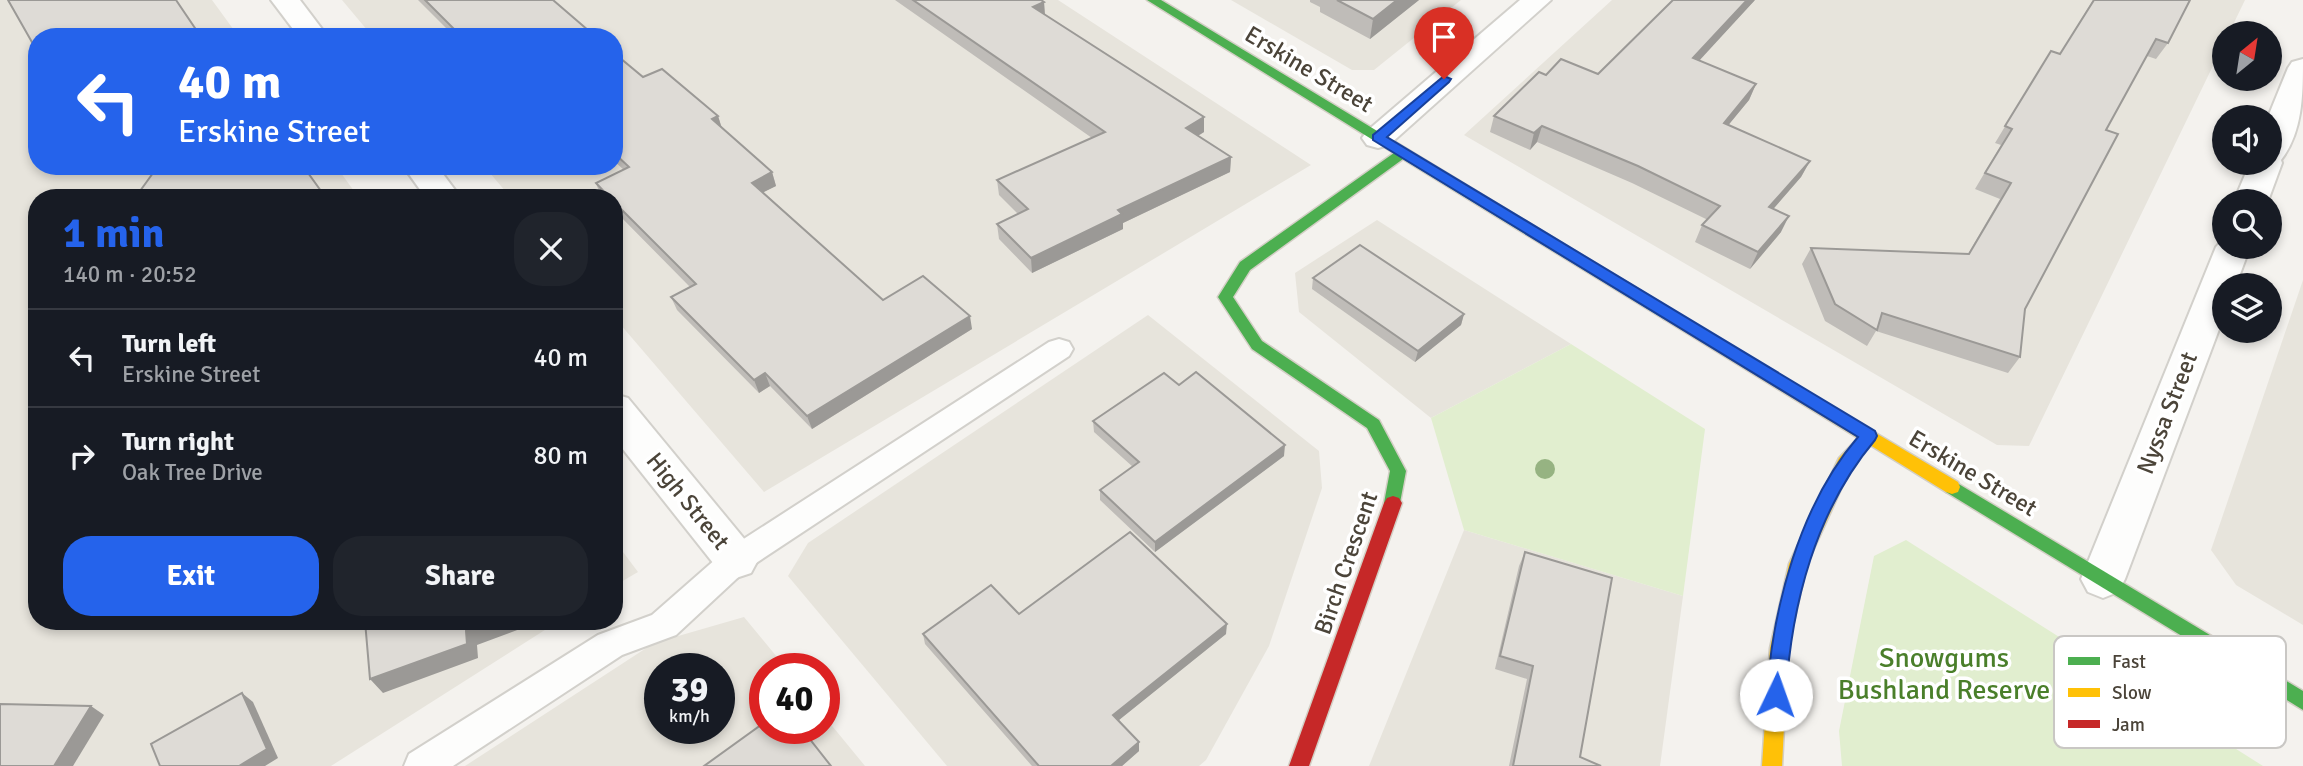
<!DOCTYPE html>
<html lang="en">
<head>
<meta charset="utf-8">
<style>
	:root { --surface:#171b24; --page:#20242c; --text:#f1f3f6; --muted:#9ea1a6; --line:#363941; --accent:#2563eb }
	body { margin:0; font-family:Signika,sans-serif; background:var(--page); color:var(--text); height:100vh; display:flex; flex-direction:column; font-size:26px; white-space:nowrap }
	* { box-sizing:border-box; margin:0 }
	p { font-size:23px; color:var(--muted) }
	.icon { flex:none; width:38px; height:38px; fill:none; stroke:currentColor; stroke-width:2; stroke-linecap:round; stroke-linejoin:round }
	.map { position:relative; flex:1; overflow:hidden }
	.drawer { position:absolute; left:28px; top:189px; width:595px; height:441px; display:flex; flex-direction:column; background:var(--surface); border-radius:28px; box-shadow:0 4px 10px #0003 }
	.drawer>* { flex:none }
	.top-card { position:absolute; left:28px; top:28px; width:595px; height:147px; border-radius:28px; box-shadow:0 4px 10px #0003; background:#2563eb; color:#fff; overflow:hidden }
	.needle { width:46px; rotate:30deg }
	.buttons { position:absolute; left:2212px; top:21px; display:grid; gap:14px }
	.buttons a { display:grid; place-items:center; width:70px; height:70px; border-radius:50%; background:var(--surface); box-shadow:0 4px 10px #0003; font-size:35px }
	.speed { position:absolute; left:644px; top:653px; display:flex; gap:14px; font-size:35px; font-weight:700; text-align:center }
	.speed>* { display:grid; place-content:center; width:91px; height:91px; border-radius:50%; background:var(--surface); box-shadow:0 4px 10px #0003; line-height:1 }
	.speed small { font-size:18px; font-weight:400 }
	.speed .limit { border:10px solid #d22; background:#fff; color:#111 }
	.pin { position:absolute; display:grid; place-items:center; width:60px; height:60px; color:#fff; margin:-72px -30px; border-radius:50% 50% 50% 0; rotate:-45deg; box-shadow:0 0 7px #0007 }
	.pin .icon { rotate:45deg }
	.me { position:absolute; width:77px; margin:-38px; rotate:3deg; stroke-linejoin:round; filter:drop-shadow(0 0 5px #0008) }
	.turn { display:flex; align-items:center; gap:24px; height:147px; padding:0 35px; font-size:32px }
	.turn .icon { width:91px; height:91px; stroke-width:2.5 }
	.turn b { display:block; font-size:49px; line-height:60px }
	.round { display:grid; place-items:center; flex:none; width:74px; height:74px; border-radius:28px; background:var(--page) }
	.headline { display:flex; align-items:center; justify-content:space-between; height:119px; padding:0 35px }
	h1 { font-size:42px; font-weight:700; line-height:52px; color:var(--accent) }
	.primary-button { display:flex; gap:14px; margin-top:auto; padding:14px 35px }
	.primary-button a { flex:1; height:80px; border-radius:28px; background:var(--accent); color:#fff; font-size:28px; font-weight:700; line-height:80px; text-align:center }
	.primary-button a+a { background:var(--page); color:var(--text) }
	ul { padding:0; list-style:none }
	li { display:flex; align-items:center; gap:21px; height:98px; padding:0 35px; border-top:2px solid var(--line) }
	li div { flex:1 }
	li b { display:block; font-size:26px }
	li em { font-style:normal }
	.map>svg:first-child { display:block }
	.residential { fill:#e7e4dc; fill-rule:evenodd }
	.green { fill:#e1eecf }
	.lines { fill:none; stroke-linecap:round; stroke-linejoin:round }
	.lane-casing { stroke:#d2d0cb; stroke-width:4 }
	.street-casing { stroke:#d2d0cb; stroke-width:4 }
	.fast-casing { stroke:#d3cfc5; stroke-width:3 }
	.slow-casing { stroke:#d3cfc5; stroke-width:3 }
	.jam-casing { stroke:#d3cfc5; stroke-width:3 }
	.lane { fill:#fdfdfc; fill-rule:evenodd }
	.street { fill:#fdfdfc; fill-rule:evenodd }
	.fast { fill:#4caf50; fill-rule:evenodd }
	.slow { fill:#ffc107; fill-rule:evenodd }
	.jam { fill:#c62828; fill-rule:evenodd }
	.tree { fill:#96b382 }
	.wall { fill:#bfbcb8 }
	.shaded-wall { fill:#9b9996 }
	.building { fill:#dedbd6; stroke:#9b9996; stroke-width:2 }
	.route { fill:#2563eb; stroke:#184099; stroke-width:2 }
	.labels { text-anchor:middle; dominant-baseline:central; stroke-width:7; stroke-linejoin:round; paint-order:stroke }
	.street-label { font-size:24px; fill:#4b4439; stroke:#fff }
	.near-park-label { font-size:28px; fill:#4a7f2a; stroke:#fff }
	.key { fill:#fff; stroke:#c9c7c4; stroke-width:2 }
	.key-label { font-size:19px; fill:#4b4439 }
</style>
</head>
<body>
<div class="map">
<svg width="2303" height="766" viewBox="0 0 2303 766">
	<rect width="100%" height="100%" fill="#f4f2ee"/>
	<!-- residential -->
	<g class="residential">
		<polygon points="0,0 212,0 239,37 37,37 37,166 336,166 359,198 37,198 37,621 559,621 331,766 0,766"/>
		<polygon points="342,0 1058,0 1311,165 764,492 614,317 614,198 511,198 484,166 614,166 614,37 373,37"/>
		<polygon points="1231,0 1461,0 1374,70 1352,70"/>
		<polygon points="1612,0 2245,0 2229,33 2224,33 2224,43 2029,446 1997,445 1464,135"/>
		<polygon points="1377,220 1571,344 1431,418 1299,312 1295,273"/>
		<polygon points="2303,280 2303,625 2236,585 2211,550"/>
		<polygon points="1148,315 1319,451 1322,488 1269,646 1206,760 1199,766 947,766 788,576 808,543"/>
		<polygon points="1464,530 1683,596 1660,766 1369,766"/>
		<polygon points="614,540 638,572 614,586"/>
		<path d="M744 617 786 668H765V728H824V716L865 766H465L654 643ZM660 668H719V728H660Z"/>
	</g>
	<!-- green -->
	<g class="green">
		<polygon points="1571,344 1705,429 1683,596 1464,530 1431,418"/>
		<polygon points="1906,540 2263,766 1842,766 1839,731 1874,556"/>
	</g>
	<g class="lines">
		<defs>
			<polygon id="lane" points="1059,339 1069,342 1073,349 1069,356 747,569 676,635 622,655 453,766 404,766 409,754 598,635 652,615 725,551 1049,342"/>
			<g id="street">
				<polygon points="271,0 300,0 328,37 299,37"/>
				<polygon points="1520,0 1551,0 1389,145 1378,148 1367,145 1362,138 1367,131"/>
				<path d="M2303 59C2303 93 2303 132 2281 160L2282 163 2268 201H2234L2250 163H2270L2268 117 2288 68 2292 62Z"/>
				<polygon points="403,166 437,166 461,198 426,198"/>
				<polygon points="2224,238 2224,247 2250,247 2236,285 2224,285 2224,316 2125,579 2118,592 2103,598 2088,592 2081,579 2216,247"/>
				<polygon points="614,394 628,398 751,547 758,560 751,573 736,578 721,573 614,438"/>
			</g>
			<g id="fast">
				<polygon points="1147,0 1161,0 1674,311 1677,315 1674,319 1664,319 1403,159 1250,270 1233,297 1262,341 1379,420 1406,471 1399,508 1393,510 1387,508 1384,503 1390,471 1367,428 1252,349 1218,297 1240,262 1394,153"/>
				<polygon points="1952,480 2303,691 2303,710 1946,492 1944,487 1946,482"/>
			</g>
			<polygon id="slow" points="1669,310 1958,482 1960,487 1958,492 1952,494 1946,492 1870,445 1851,467 1807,564 1788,648 1782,766 1762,766 1770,648 1789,564 1839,458 1858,438 1664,319 1661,315 1664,311"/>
			<polygon id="jam" points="1393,496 1399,498 1402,503 1309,766 1289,766 1384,503 1387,498"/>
		</defs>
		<!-- lane casing -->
		<use href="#lane" class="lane-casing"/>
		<!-- street casing -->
		<use href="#street" class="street-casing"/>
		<!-- fast casing -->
		<use href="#fast" class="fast-casing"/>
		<!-- slow casing -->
		<use href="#slow" class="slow-casing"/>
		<!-- jam casing -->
		<use href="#jam" class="jam-casing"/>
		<!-- lane -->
		<use href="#lane" class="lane"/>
		<!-- street -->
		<use href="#street" class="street"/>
		<!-- fast -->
		<use href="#fast" class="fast"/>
		<!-- slow -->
		<use href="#slow" class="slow"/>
		<!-- jam -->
		<use href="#jam" class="jam"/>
	</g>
	<!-- trees -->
	<circle class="tree" cx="1545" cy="469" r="10"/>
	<!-- wall -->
	<g class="wall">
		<polygon points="418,0 553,0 596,37 455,37"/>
		<polygon points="895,0 1041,0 1044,2 1045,15 1204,132 1198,136 1231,157 1230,172 1123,223 1123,229 1032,273 999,239 997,224 1018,214 999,195 997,180 1092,138"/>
		<polygon points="1310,0 1419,0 1370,39 1320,12 1320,7 1310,2"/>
		<polygon points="1755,0 1699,60 1756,84 1749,100 1728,125 1810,161 1801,177 1773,209 1781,232 1750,269 1695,242 1702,225 1708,220 1632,183 1537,142 1530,150 1490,132 1494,116 1598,74"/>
		<polygon points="2093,0 2168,43 2156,59 2147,56 2106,130 2025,309 2020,357 2008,373 1876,331 1867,346 1825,321 1802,264 1811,248 1968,254 2000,199 1975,189 2001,145 1995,143 2041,67 2060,54"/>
		<polygon points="614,53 643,77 718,116 722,128 772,172 776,186 763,192 883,300 972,329 812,429 770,386 759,393 677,310 671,297 690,287 614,210 614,198 602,198 601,197 596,183 624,170 614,161"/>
		<polygon points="1313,278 1464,314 1461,325 1415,362 1312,289"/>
		<polygon points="1179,385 1284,456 1155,552 1100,500 1100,490 1133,467 1094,432 1093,421"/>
		<polygon points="1525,552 1580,757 1601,766 1509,766 1527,679 1495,669 1519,566"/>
		<polygon points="1019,614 1226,634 1119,720 1139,742 1139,751 1122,766 1032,766 925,644 923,634"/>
	</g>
	<!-- shaded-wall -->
	<g class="shaded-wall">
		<polygon points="1397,0 1419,0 1370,39 1373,19"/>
		<polygon points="1747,0 1755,0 1687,74 1693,58"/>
		<polygon points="1044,2 1045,17 1033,7"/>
		<polygon points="1756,84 1749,100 1717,139 1724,123"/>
		<polygon points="718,116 722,129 712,119"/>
		<polygon points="1204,117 1204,132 1186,143 1186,128"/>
		<polygon points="1542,126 1537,142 1530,150 1534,133"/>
		<polygon points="1231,157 1230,172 1123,223 1123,229 1032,273 1031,258 1118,210"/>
		<polygon points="1810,161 1801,177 1761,223 1769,207"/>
		<polygon points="772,172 776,186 756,196 752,183"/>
		<polygon points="1789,216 1781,232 1750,269 1758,252"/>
		<polygon points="1464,314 1461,325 1415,362 1418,351"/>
		<polygon points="970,316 972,329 812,429 807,416"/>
		<polygon points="765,373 770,386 759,393 754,380"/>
		<polygon points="1285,445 1284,456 1155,552 1155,542"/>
		<polygon points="492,621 541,621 477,645 478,658 383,693 370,679 466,631"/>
		<polygon points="1227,624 1226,634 1114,724 1113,715"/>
		<polygon points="242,693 253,702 278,758 265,766 239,766"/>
		<polygon points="91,706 104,715 73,766 54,766"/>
		<polygon points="1139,742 1139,751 1122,766 1111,766"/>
	</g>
	<!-- building -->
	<g class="building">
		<polygon points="8,0 176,0 201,37 37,37 37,51"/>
		<polygon points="425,0 553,0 596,37 462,37"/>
		<polygon points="913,0 1041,0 1044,2 1033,7 1204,117 1186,128 1231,157 1118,210 1122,214 1031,258 997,224 1028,209 997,180 1105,132"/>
		<polygon points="1337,0 1397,0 1373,19"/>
		<polygon points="1673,0 1747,0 1693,58 1756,84 1724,123 1810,161 1769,207 1789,216 1758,252 1702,225 1720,206 1638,166 1542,126 1534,133 1494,116 1539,72 1546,75 1561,59 1598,74"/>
		<polygon points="2094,0 2190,0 2168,43 2156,39 2106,130 2118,134 2025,309 2020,357 1882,313 1877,330 1835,304 1811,248 1969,254 2011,183 1985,173 2012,129 2005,126 2051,51 2060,54"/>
		<polygon points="614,53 643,77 662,69 718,116 712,119 772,172 752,183 883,300 923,276 970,316 807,416 765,373 754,380 671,297 696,284 614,202 614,198 610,198 596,183 629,167 614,153"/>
		<polygon points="149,166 303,166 326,198 135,198 153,173"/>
		<polygon points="1360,245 1464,314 1418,351 1313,278"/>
		<polygon points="1196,372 1285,445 1155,542 1100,490 1139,462 1093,421 1164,373 1179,385"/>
		<polygon points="1130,532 1227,624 1113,715 1139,742 1111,766 1039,766 923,634 991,585 1019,614"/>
		<polygon points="1525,552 1612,578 1580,757 1601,766 1513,766 1533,666 1500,656"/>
		<polygon points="365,621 492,621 466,631 467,644 370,679"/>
		<polygon points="242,693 267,749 239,766 160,766 151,744"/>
		<polygon points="0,704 91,706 54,766 0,766"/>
		<polygon points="765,722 765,728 801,728 831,766 704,766"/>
	</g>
	<!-- route -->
	<path class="route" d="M1444 76 1451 79 1449 82 1387 137 1875 431 1877 436 1875 440C1816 510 1791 605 1786 695L1783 701 1776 704 1770 701 1767 695C1772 609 1800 504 1858 437L1373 140V135Z"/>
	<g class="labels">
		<!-- street labels -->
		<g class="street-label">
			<text transform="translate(1309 69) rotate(31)">Erskine Street</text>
			<text transform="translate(2167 413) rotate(-69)">Nyssa Street</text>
			<text transform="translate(1973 473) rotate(31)">Erskine Street</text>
			<text transform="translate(688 501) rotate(51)">High Street</text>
			<text transform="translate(1346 563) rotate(-71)">Birch Crescent</text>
		</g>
		<!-- near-park labels -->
		<g class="near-park-label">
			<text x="1944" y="658">Snowgums<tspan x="1944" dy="32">Bushland Reserve</tspan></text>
		</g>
	</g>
	<!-- legend -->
	<rect x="2054" y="636" width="232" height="112" rx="10" class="key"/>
	<rect x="2068" y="657" width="32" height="8" fill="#4caf50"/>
	<rect x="2068" y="688" width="32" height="9" fill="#ffc107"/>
	<rect x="2068" y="720" width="32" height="8" fill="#c62828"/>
	<g class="key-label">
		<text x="2112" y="668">Fast</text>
		<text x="2112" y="699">Slow</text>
		<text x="2112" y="731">Jam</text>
	</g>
</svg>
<div class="buttons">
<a><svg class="needle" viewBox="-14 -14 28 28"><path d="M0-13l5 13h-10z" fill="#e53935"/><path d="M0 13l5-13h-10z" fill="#9ea1a6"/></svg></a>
<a><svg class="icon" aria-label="sound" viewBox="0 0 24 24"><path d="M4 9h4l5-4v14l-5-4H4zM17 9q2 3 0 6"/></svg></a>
<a><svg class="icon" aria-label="search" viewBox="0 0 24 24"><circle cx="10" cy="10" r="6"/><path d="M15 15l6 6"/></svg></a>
<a><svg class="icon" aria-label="layers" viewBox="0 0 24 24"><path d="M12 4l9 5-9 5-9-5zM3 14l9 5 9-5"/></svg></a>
</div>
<div class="speed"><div>39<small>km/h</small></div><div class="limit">40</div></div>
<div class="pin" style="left:1444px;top:79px;background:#d93025"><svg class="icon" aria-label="arrive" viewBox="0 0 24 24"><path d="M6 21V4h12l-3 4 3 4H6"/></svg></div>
<svg class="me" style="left:1776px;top:695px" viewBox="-20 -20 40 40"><circle r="19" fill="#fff"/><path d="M0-13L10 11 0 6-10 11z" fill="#2563eb"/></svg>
<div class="top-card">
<div class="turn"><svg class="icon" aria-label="left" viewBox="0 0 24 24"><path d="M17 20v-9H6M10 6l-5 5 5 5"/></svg><div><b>40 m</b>Erskine Street</div></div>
</div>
<section class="drawer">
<div class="headline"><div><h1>1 min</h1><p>140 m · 20:52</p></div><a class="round"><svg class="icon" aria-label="close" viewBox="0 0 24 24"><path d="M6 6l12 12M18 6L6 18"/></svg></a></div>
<ul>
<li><svg class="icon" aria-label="left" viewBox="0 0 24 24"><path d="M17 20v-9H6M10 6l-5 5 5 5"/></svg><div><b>Turn left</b><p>Erskine Street</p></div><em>40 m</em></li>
<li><svg class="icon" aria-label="right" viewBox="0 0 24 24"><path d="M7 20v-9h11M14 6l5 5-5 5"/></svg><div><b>Turn right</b><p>Oak Tree Drive</p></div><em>80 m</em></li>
</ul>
<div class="primary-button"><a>Exit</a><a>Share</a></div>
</section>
</div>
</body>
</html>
